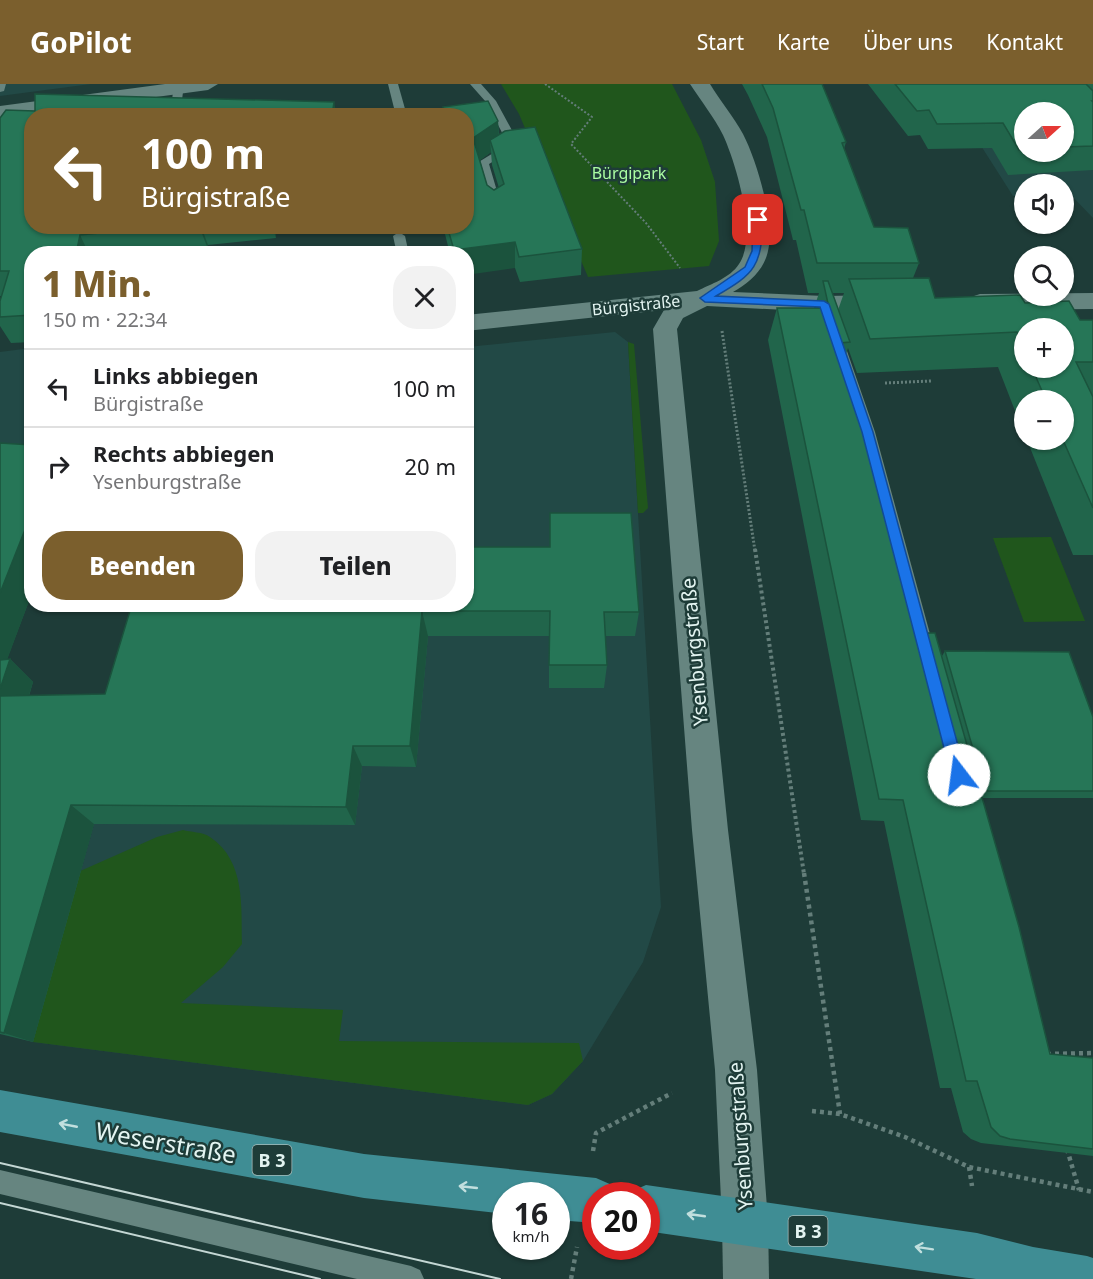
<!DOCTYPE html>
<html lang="de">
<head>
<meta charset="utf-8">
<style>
	:root { --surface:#fff; --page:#f2f2f2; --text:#202124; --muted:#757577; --line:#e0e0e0; --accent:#7b5f2d }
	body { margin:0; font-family:"Noto Sans",sans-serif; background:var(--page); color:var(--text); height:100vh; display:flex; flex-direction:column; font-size:22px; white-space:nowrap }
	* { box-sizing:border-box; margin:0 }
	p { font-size:20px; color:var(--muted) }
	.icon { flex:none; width:33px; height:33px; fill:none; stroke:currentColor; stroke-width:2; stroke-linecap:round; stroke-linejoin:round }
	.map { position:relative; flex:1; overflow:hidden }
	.sheet { position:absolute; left:24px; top:162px; width:450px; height:366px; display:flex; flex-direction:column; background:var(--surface); border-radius:24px; box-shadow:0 2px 4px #0004 }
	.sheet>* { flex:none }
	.top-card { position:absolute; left:24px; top:24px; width:450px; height:126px; border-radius:24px; box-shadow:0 2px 4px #0004; background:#7b5f2d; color:#fff; overflow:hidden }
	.needle { width:39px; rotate:69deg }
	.fabs { position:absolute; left:1014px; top:18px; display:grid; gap:12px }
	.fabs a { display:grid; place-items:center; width:60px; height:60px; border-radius:50%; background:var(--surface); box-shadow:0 2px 4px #0004; font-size:30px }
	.speed { position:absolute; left:492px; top:1098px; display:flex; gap:12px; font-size:30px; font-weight:700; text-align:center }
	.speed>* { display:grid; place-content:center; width:78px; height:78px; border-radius:50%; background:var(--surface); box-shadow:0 2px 4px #0004; line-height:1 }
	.speed small { font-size:15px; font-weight:400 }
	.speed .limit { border:9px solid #d22; background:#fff; color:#111 }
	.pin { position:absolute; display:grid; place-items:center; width:51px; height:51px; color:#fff; margin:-26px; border-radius:12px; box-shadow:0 3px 9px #0006 }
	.me { position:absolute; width:66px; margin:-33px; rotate:345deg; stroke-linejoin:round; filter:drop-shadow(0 0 4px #0008) }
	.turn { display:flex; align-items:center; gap:21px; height:126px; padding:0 18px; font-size:27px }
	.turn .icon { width:78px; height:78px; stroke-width:2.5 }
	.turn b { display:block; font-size:42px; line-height:51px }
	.round { display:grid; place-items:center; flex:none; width:63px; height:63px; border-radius:24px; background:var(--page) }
	.overview { display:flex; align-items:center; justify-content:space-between; height:102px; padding:0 18px }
	h1 { font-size:36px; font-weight:800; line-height:45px; color:var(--accent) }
	.action { display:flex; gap:12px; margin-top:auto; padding:12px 18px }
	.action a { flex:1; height:69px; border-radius:24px; background:var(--accent); color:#fff; font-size:24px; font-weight:800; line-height:69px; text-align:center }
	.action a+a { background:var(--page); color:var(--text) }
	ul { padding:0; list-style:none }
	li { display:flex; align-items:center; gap:18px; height:78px; padding:0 18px; border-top:2px solid var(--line) }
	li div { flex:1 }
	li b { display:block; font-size:22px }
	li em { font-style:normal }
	header { display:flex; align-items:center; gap:36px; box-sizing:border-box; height:84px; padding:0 30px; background:var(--accent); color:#fff }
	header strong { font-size:28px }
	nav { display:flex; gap:33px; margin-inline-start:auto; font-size:21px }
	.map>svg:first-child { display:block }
	.built { fill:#224946 }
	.green { fill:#20561c }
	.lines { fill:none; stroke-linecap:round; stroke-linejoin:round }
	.path-far3 { stroke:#647e7a; stroke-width:2; stroke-dasharray:2 2; stroke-linecap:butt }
	.path-far2 { stroke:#647e7a; stroke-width:3; stroke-dasharray:2 2; stroke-linecap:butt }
	.path-far1 { stroke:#647e7a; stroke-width:4; stroke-dasharray:3 3; stroke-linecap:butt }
	.path { stroke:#647e7a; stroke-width:4.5; stroke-dasharray:4 4; stroke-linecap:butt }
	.service { fill:#668580; fill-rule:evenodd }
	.minor { fill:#668580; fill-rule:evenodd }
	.secondary { fill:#668580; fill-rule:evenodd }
	.primary { fill:#3f8d94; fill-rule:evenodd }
	.tram { stroke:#c4d7d4; stroke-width:2 }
	.wall { fill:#21654b; fill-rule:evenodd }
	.shaded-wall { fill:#1b533d }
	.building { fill:#267657; stroke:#1b533d; stroke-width:1.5 }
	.oneway { stroke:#c2dfde }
	.route { fill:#1a73e8; stroke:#114b97; stroke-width:1.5 }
	.labels { text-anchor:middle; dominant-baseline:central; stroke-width:5; stroke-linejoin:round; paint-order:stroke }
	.far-park-label { font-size:16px; fill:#abfda2; stroke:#1e3c38 }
	.far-street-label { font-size:16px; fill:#e3f4f1; stroke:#1e3c38 }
	.shield { fill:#1e3c38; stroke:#a8bdba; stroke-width:1.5 }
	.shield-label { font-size:18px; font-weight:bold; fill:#e3f4f1 }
	.street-label { font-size:20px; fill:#e3f4f1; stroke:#1e3c38 }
	.near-street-label { font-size:24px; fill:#e3f4f1; stroke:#1e3c38 }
</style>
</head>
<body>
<header>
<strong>GoPilot</strong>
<nav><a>Start</a><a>Karte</a><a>Über uns</a><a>Kontakt</a></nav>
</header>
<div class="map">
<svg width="1093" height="1195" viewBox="0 0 1093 1195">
	<rect width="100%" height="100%" fill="#1e3c38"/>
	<!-- built -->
	<g class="built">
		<polygon points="0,0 91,0 0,12"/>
		<polygon points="1001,0 1093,41 1093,134 1070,110 1064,110 1064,100 1024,100 1024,111 1013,112 969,43 1024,68 1064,68 1064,28"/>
		<polygon points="615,248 628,258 661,823 643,878 583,977 552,1010 528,1021 33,958 94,740 466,520 467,263"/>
		<polygon points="31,264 31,374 0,372 0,268"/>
	</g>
	<!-- green -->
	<g class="green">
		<polygon points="501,0 672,0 701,56 715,98 719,157 709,182 588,193 519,30"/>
		<polygon points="628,258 634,260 648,424 643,429 638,429"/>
		<polygon points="1051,453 1085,537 1024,538 993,454"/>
		<path d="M183 746C190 748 203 748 210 753 246 777 241 823 242 860L223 883 181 919 343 926 339 957 579 959 583 977 552 1010 528 1021 33 958 64 840 69 792 157 753Z"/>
	</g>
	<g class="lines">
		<!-- path-far3 -->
		<polyline class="path-far3" points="545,0 592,33 571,60 646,139 680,184"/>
		<!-- path-far2 -->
		<g class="path-far2">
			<polyline points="722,247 755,467"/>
			<polyline points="885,299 931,297"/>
		</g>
		<!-- path-far1 -->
		<polyline class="path-far1" points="755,465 804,790"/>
		<!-- path -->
		<g class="path">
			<polyline points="804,789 840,1030"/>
			<polyline points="1047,970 1093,969"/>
			<polyline points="812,1027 840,1030 905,1053 969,1083 1093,1108"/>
			<polyline points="1067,1065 1079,1106"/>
			<polyline points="593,1067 596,1049 672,1009"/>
			<polyline points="969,1083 972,1102"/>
			<polyline points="571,1195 577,1163"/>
		</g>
		<!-- service -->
		<g class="service">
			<polygon points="0,0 6,0 4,7 0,8"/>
			<polygon points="174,0 184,0 180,32 170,32"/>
			<polygon points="388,0 398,0 407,32 396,32"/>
			<polygon points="470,0 481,0 496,17 520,61 489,80 502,124 496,128 490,124 477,79 508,60 486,18"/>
			<polygon points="399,148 405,152 409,170 397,170 393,152"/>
			<polygon points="840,262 847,267 875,348 936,572 933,577 927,579 921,577 918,572 861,348 833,267"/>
			<polygon points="0,1086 411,1182 420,1186 424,1195 357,1195 0,1110"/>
		</g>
		<!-- minor -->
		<g class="minor">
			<polygon points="165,0 218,0 208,6 0,34 0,22"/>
			<path d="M690 0H710C720 17 734 33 743 50 757 77 775 138 768 167 764 186 749 199 733 208L824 212 886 211 895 214 898 219 895 224 886 227 824 228 707 222 683 234 677 245 728 746 757 986 768 1138 761 1154 745 1161 729 1154 722 1138 715 986 692 746 653 245 664 226 466 247V231L697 207C711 200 730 194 739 180 758 153 736 79 723 51 714 33 701 17 690 0Z"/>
			<polygon points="1093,209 1093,225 980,226 971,223 968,218 971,213 980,210"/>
		</g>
		<!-- secondary -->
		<polygon class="secondary" points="745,1115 761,1122 768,1138 769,1195 723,1195 722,1138 729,1122"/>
		<!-- primary -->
		<g class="primary">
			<polygon points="0,1006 364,1070 596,1094 612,1101 616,1112 596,1112 596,1139 556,1136 556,1112 506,1112 506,1130 364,1114 0,1048"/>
			<polygon points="646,1101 977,1149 1033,1163 1087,1172 1093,1174 1093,1195 976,1195 646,1147 646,1112 629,1112 630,1108"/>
		</g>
		<!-- tram -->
		<g class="tram">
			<polyline points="0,1079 500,1195"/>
			<polyline points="0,1119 320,1195"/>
		</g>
	</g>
	<!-- wall -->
	<g class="wall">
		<path d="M742 0H822L846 58 844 65 874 143 919 179 913 194 935 214 1025 219 1080 236H1093V471H1073L1027 356H1064V316H1024V350L998 283 857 289 848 264 844 276 916 549 942 572 945 567 1093 633V714H982L1050 970 1093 974V1072L981 1059 971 1055 963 1048 951 1004H940L884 737 861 736 768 256 777 224H814L819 209H808L796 156H793L767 53 748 11ZM832 209H844L838 226ZM1024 244 1064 284H1024Z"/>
		<path d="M868 0H1093V86L1008 91 992 64 928 65 920 51 908 52ZM1024 28H1064V68H1024Z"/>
		<polygon points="334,18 32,142 275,142 276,154 208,161 208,165 167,170 32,170 32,258 11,259 0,242 0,217 2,212 0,212 0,34 35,27"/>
		<path d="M443 23 498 37 499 51 582 165 581 191 520 198 515 184 466 170H450L443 142H466V32H444ZM491 68 492 81 499 104 494 106 487 101 480 76Z"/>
		<polygon points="0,359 32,361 32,509 7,575 10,575 33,598 29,612 105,610 550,463 550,429 639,528 635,552 605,552 607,581 604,604 549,604 549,552 428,552 416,683 362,682 355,741 94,740 33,958 0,950"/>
	</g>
	<!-- shaded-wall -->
	<g class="shaded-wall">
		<polygon points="334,18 337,32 332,32"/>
		<polygon points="498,37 499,63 490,56 491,68 475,80 473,54"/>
		<polygon points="199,142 201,142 208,161 208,165"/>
		<polygon points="272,142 275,142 276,154"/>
		<polygon points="80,151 89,170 76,170"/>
		<polygon points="515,158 515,184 466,191 466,170 454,170 454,166"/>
		<polygon points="32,428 32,509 0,595 0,509"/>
		<polygon points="422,527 428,552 416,683 410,662"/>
		<polygon points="10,575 33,598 22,634 0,615 0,605"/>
		<polygon points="353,662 362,682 355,741 346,723"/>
		<polygon points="71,721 94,740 33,958 4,949"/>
	</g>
	<!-- building -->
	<g class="building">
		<polygon points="762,0 822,0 846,58 842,59 874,143 908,144 919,179 817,179 804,126 801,126 773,24"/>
		<polygon points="895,0 1086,0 1093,7 1093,17 1092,17 1093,18 1093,62 1064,63 1064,28 1024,28 1024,65 1019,66 1003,39 937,40 929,26 917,27"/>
		<polygon points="35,10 334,18 332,32 32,32 32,142 168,142 80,151 76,170 32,170 32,231 0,233 0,217 9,187 0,187 0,34 6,26 35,27"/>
		<polygon points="488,17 498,37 473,54 487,101 494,106 504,100 490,56 505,47 535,43 582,165 519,173 515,158 454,166 447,142 466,142 466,32 447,32 443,23"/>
		<polygon points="929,194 935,214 1020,211 1025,219 1069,217 1080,236 1093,236 1093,278 1076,278 1093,313 1093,424 1063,356 1064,316 1046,316 1032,284 1064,284 1064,244 1024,244 1024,266 1017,248 870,255 849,195"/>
		<polygon points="823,197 828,197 850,258 840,259 916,549 935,549 1019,843 1050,970 1093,974 1093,1065 1010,1055 1000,1052 991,1043 977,997 966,997 903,716 879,715 777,224 829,224"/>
		<polygon points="0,359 32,361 32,428 0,509"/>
		<polygon points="550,429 631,429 639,528 604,528 607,581 549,581 550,527 422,527 410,662 353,662 346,723 71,721 4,949 0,948 0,612 105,610 132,520 466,520 466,463 550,463"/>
		<polygon points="945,567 1069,568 1093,633 1093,707 985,707"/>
		<polygon points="10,575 0,605 0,576"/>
	</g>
	<!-- one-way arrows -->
	<defs><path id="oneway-shaft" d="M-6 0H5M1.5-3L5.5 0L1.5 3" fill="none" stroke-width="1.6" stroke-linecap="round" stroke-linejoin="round" transform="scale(1.5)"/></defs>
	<g class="oneway">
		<use href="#oneway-shaft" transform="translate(68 1041) rotate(-169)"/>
		<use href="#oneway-shaft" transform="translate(468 1103) rotate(-174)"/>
		<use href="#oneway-shaft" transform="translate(696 1131) rotate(-172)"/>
		<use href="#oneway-shaft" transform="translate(924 1164) rotate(-171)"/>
	</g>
	<!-- route -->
	<path class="route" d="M758 133 763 136C761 182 756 189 716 212L824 217 829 220 873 348 966 691 959 697 951 691 862 348 820 223 705 218 700 214 745 183 752 167 753 136Z"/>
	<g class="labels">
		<!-- far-park labels -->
		<g class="far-park-label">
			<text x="629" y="89">Bürgipark</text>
		</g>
		<!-- far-street labels -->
		<g class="far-street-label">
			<text transform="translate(636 221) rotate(-6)">Bürgistraße</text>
		</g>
		<!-- shield labels -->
		<g class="shield">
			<rect x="252.5" y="1061" width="39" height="30" rx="4.5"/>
			<rect x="788.5" y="1132" width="39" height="30" rx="4.5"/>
		</g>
		<g class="shield-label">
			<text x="272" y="1076">B 3</text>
			<text x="808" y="1147">B 3</text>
		</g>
		<!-- street labels -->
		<g class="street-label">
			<text transform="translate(694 568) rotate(-95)">Ysenburgstraße</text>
			<text transform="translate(740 1052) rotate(-94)">Ysenburgstraße</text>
		</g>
		<!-- near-street labels -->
		<g class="near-street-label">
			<text transform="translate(166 1058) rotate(10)">Weserstraße</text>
		</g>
	</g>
</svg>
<div class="fabs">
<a><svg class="needle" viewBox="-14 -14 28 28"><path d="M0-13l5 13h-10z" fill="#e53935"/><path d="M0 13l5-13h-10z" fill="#757577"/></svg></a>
<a><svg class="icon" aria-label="sound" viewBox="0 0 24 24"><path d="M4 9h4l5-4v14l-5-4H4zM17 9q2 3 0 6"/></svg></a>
<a><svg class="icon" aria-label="search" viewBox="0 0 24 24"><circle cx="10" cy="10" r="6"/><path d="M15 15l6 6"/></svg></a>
<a>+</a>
<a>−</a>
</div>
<div class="speed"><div>16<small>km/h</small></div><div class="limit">20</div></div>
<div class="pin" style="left:758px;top:136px;background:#d93025"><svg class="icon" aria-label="arrive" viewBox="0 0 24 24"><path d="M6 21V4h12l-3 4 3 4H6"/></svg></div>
<svg class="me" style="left:959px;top:691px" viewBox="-20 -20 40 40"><circle r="19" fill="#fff"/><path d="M0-13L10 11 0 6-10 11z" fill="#1a73e8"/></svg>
<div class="top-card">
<div class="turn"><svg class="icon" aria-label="left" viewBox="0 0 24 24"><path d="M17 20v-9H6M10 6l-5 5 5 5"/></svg><div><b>100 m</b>Bürgistraße</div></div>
</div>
<section class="sheet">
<div class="overview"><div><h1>1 Min.</h1><p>150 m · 22:34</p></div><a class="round"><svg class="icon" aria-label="close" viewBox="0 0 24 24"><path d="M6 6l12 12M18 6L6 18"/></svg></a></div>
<ul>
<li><svg class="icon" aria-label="left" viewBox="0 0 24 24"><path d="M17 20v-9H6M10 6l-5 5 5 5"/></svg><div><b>Links abbiegen</b><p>Bürgistraße</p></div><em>100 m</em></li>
<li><svg class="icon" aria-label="right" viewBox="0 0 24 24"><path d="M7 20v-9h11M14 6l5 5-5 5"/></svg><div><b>Rechts abbiegen</b><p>Ysenburgstraße</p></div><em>20 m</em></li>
</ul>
<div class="action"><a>Beenden</a><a>Teilen</a></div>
</section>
</div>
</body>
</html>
